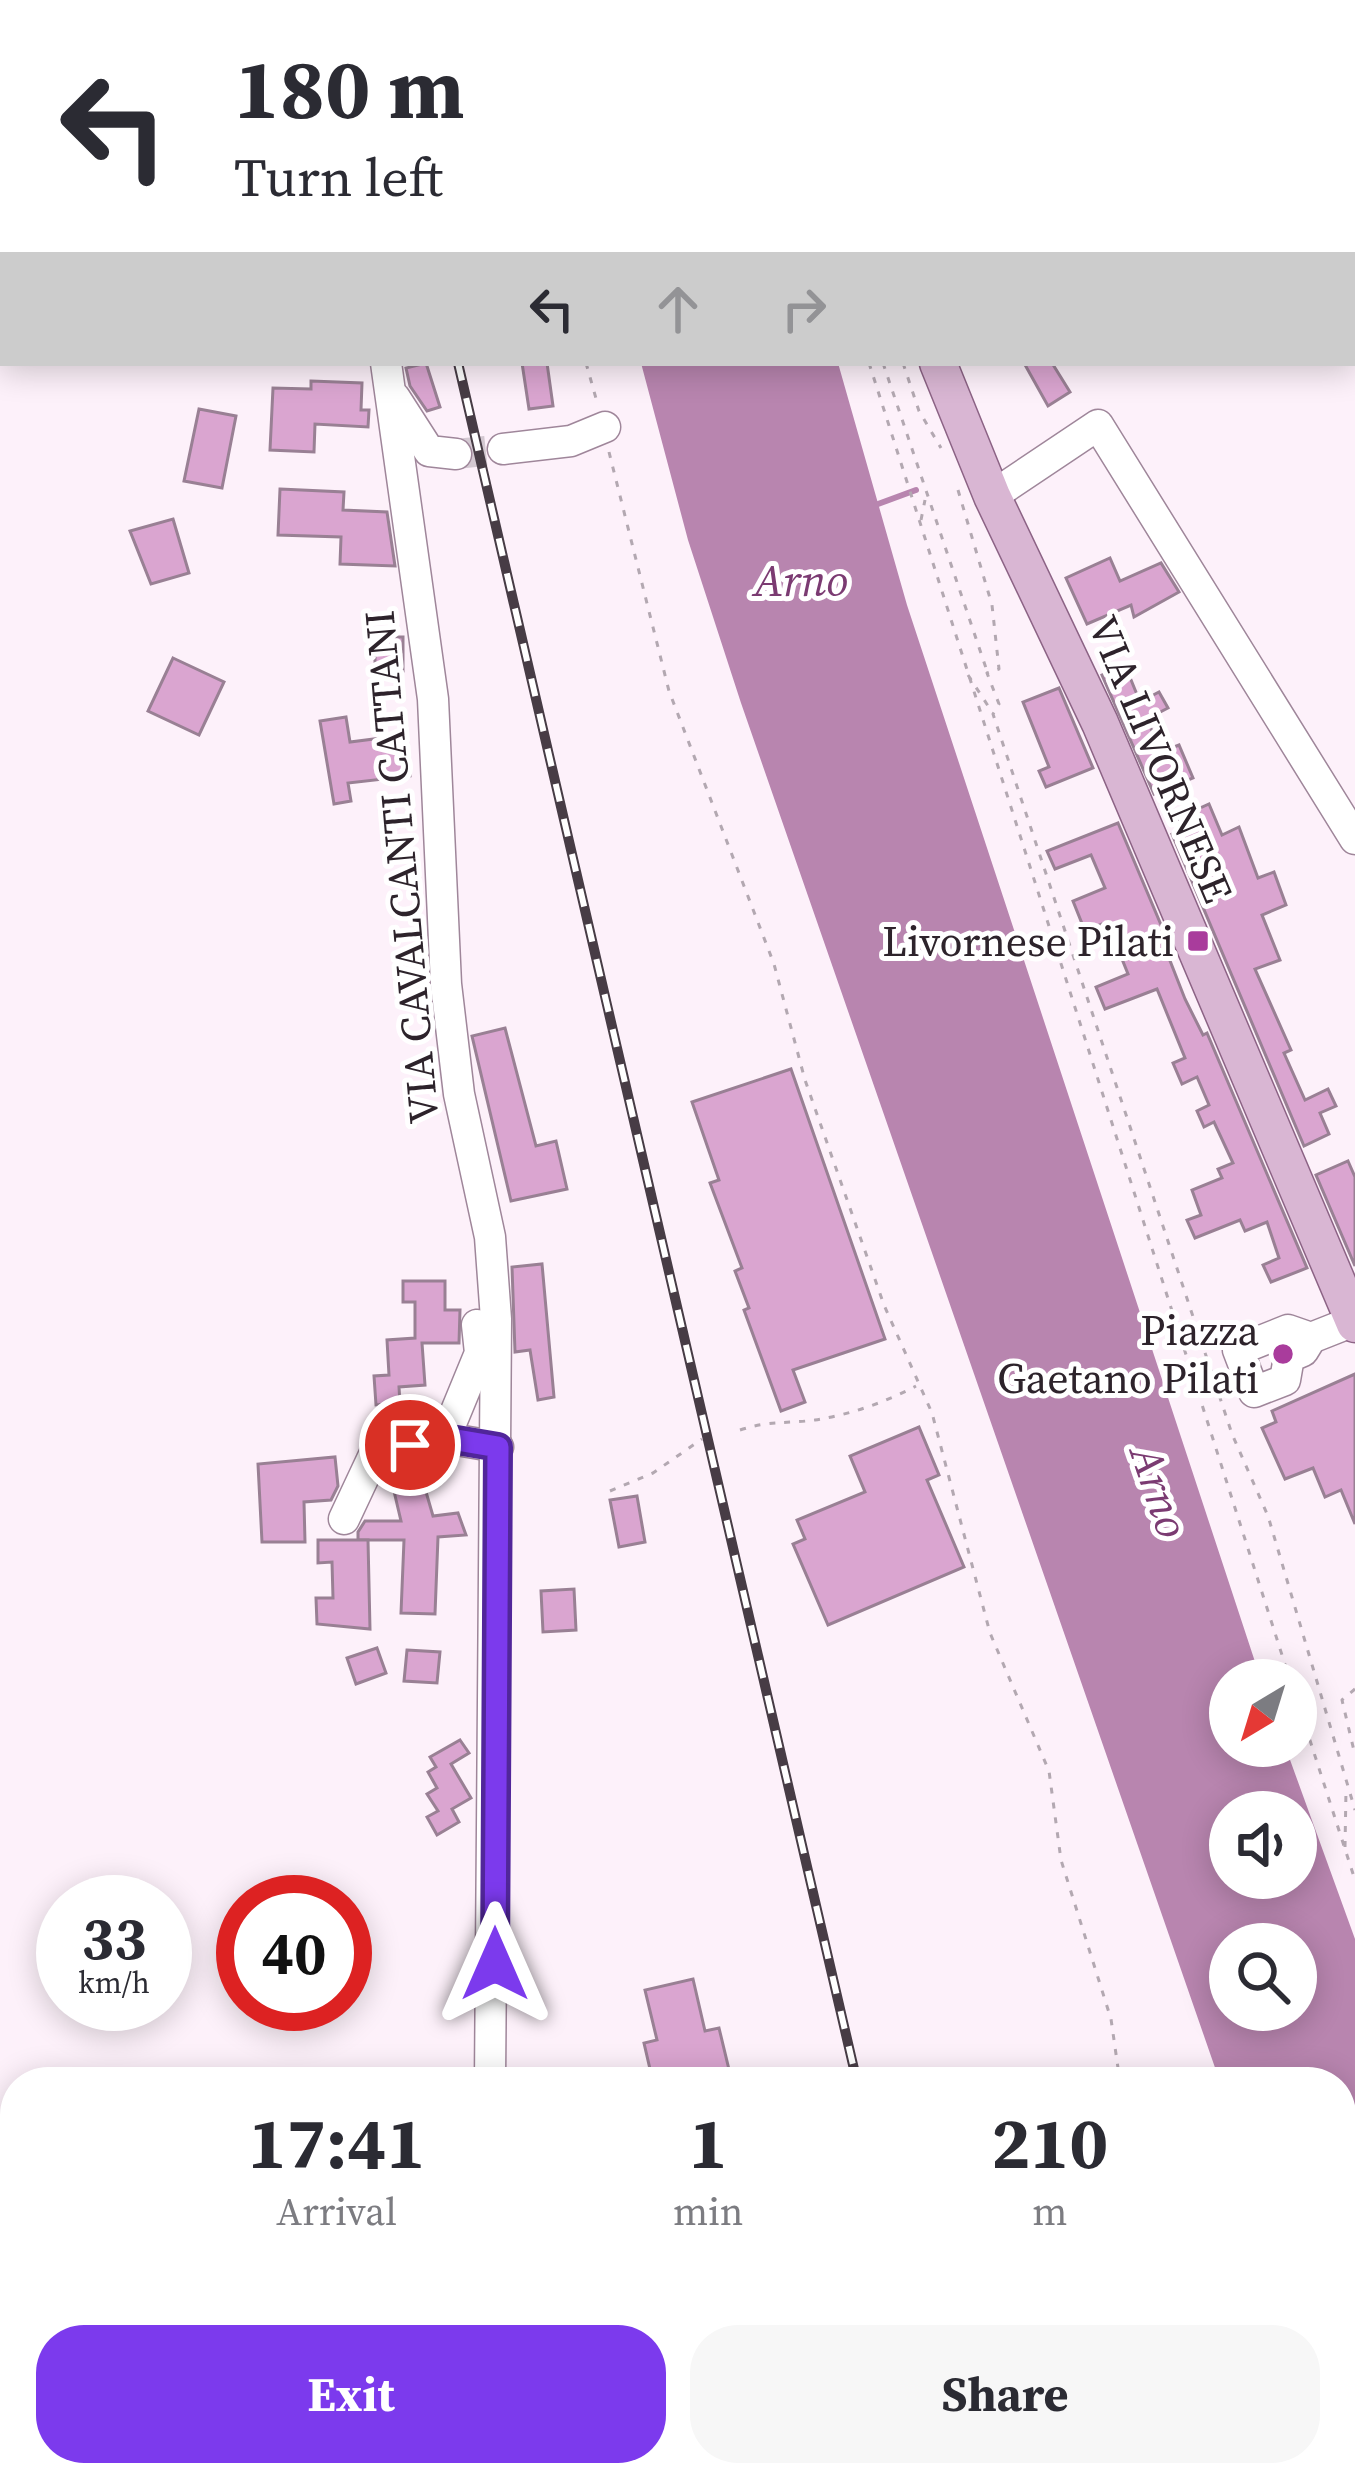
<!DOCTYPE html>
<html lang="en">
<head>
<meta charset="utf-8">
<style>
	:root { --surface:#fff; --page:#f7f7f7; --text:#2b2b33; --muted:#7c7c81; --accent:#7c3aed }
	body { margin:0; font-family:"Source Serif 4",serif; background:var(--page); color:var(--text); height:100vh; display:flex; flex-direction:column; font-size:45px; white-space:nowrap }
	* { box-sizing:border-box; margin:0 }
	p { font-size:39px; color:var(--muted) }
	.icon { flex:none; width:66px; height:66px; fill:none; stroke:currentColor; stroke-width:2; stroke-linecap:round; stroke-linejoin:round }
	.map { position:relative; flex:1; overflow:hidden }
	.side { position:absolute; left:0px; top:2067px; width:1356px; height:420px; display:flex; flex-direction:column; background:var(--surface); border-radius:48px 48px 0 0; box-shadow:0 6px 30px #0003 }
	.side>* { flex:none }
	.hud { position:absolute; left:0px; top:0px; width:1356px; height:366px; box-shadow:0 6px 30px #0003; background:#fff; color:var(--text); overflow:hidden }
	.needle { width:78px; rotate:218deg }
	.fabs { position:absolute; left:1209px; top:1659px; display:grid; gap:24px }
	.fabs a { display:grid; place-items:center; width:108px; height:108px; border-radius:50%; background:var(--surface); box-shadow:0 6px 30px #0003; font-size:60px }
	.speed { position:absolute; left:36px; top:1875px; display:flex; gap:24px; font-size:60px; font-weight:700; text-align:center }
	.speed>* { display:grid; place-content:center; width:156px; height:156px; border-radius:50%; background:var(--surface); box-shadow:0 6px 30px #0003; line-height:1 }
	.speed small { font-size:30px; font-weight:400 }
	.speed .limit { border:18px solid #d22; background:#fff; color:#111 }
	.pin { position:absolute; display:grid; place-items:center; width:102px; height:102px; color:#fff; margin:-51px; border:6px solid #fff; border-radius:50%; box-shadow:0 3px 12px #0007 }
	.me { position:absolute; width:132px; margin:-66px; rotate:0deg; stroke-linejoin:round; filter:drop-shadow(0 0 9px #0008) }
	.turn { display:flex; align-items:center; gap:42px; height:252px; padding:0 36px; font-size:54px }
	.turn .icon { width:156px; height:156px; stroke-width:2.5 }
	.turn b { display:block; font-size:84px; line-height:102px }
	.lanes { display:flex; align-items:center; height:114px; padding:0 36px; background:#0003; justify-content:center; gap:60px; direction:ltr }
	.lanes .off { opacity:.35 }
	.eta { display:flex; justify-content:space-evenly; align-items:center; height:204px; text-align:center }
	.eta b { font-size:72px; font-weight:700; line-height:84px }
	.button { display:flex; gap:24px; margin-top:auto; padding:24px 36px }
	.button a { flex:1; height:138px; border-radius:48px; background:var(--accent); color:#fff; font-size:48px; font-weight:700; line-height:138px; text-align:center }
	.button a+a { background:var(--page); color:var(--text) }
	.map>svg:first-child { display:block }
	.water { fill:#b885af; fill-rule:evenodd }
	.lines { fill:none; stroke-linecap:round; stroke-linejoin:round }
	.stream { stroke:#b885af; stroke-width:6 }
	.building { fill:#daa5d0; stroke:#998094; stroke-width:3 }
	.minor-tunnel { stroke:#d3c8d1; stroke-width:30; stroke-dasharray:30 15; stroke-linecap:butt }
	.minor-casing { stroke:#9f869a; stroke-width:33 }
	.major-casing { stroke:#8c6385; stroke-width:39 }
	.path { stroke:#b3a8b1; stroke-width:3; stroke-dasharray:6 9; stroke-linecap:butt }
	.minor { stroke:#fff; stroke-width:30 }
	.major { stroke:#d9b6d3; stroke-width:36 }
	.rail-casing { stroke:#473c45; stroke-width:10 }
	.rail { stroke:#fff; stroke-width:6; stroke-dasharray:18; stroke-linecap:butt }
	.route-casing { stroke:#51269a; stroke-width:30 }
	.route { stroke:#7c3aed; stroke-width:21 }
	.poi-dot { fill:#a93c9c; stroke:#fff; stroke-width:4.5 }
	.labels { text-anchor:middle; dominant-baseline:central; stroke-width:10; stroke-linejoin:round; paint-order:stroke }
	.street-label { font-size:42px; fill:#2d232b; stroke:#fff }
	.poi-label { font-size:42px; fill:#2d232b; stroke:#fff; text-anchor:end }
	.water-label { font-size:45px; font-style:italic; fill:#7b3b72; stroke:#fff }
</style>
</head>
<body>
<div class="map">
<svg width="1355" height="2487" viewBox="0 0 1355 2487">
	<rect width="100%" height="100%" fill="#fdf1fa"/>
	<!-- water -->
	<path class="water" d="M641 363H838L907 605 1261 1680H1230V1746H1285L1355 1939V2475L1341 2434V2082H1220L741 703 688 540ZM1230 1812H1296V1878H1230ZM1230 1944H1296V2010H1230Z"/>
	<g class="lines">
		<!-- stream -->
		<polyline class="stream" points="878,504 916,490"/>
	</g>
	<!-- building -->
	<g class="building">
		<polygon points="426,363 440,407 427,411 410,386 406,368"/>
		<polygon points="522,363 547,363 553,406 529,409"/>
		<polygon points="1024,363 1052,363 1070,392 1048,406"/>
		<polygon points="311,381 362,383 361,410 369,410 368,427 315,424 314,452 270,450 273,388 311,389"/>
		<polygon points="199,409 236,416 222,488 184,481"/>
		<polygon points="280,489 344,492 343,510 387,512 395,566 340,564 341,537 278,535"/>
		<polygon points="173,519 189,573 151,584 130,531"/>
		<polygon points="1110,558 1120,581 1161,563 1179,592 1134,617 1131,605 1087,624 1066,578"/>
		<rect x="375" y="637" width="28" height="34"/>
		<polygon points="173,658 224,682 199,735 148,711"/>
		<polygon points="1125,665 1140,702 1159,692 1168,708 1147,719 1161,752 1179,745 1193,778 1154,794 1102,675"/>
		<polygon points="1059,688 1093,768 1046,787 1039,771 1049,767 1023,702"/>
		<polygon points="346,717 350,742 405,735 410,776 348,783 351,801 334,804 320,721"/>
		<polygon points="1209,804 1222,835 1239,827 1258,878 1274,872 1286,905 1262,915 1280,960 1255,969 1291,1050 1284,1053 1305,1100 1328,1089 1336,1106 1320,1113 1329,1134 1304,1146 1172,834 1183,830 1178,818"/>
		<polygon points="1118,823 1172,951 1167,953 1185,999 1203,1035 1207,1033 1307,1268 1271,1282 1263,1265 1279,1258 1267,1222 1245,1231 1240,1220 1195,1238 1187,1220 1201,1215 1192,1190 1222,1178 1218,1169 1233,1163 1214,1122 1204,1127 1197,1111 1209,1105 1197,1077 1182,1084 1173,1063 1185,1058 1157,989 1105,1009 1096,987 1128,974 1107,922 1085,931 1073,901 1105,888 1091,855 1055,869 1047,851"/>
		<polygon points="505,1028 536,1146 556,1141 567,1189 511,1201 472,1036"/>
		<polygon points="791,1069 885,1339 793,1370 805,1402 781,1411 744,1310 749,1308 735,1271 742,1268 710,1183 719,1180 692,1102"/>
		<polygon points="1348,1161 1355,1177 1355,1266 1316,1175"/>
		<polygon points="542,1264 554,1397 538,1400 530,1350 515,1352 512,1267"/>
		<polygon points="403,1281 445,1281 445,1310 460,1310 459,1343 422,1343 425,1385 399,1387 400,1403 376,1405 374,1376 389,1375 387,1340 415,1338 415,1302 403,1302"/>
		<polygon points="1355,1374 1355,1524 1341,1490 1325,1497 1313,1468 1285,1479 1262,1428 1276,1422 1272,1411"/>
		<polygon points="919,1427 939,1475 927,1480 964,1567 828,1625 793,1544 805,1539 797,1520 865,1492 850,1456"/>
		<polygon points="335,1457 338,1486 331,1500 304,1502 305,1542 262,1542 258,1464"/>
		<polygon points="434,1460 438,1480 424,1485 433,1516 458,1513 466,1535 438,1537 435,1614 401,1613 404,1540 358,1540 358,1532 365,1521 401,1521 389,1470"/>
		<polygon points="637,1496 645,1542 619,1547 610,1500"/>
		<polygon points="318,1540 368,1540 370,1629 317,1624 316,1598 333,1598 332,1562 318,1563"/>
		<polygon points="574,1589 576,1630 543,1632 541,1591"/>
		<polygon points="377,1648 386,1673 356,1684 347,1658"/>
		<polygon points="407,1650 440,1652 437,1683 404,1681"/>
		<polygon points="460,1740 469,1753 451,1764 471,1798 452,1809 459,1822 437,1835 427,1817 438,1811 427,1794 437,1788 428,1772 436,1767 430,1757"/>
		<polygon points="693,1979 705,2031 719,2028 732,2082 653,2082 644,2043 657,2040 645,1990"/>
	</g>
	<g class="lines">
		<!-- minor-tunnel -->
		<polyline class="minor-tunnel" points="456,454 503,449"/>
		<defs>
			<g id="minor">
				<polyline points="286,0 288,3"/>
				<polyline points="1120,0 1122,3"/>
				<polyline points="386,363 433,699 446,984 459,1094 490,1237 496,1319 490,2082"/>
				<polyline points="395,398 429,451 456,454"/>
				<polyline points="503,449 571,441 605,427"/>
				<polyline points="992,496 1098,425 1355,839"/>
				<polyline points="1311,1338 1288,1330 1238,1350 1254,1392 1285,1380 1289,1357 1303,1351 1311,1338 1354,1321"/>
				<polyline points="445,1438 480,1353 477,1325"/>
				<polyline points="344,1519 375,1453 445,1438 498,1447"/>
				<polyline points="751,2472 762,2487"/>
				<polyline points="479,2487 479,2472"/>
			</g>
			<g id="major">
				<polyline points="819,0 819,3"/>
				<polyline points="938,363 992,496 1100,723 1355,1324"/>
			</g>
		</defs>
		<!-- minor casing -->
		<use href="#minor" class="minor-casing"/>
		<!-- major casing -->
		<use href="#major" class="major-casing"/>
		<!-- path -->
		<g class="path">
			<polyline points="473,0 474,3"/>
			<polyline points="756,0 757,3"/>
			<polyline points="773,0 773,3"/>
			<polyline points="586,363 597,402"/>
			<polyline points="869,363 1290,1680"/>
			<polyline points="883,363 987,671"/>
			<polyline points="903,363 919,411 941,448"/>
			<polyline points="609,452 669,691 774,964 805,1080 884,1305 932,1413 990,1633 1049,1771 1061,1860 1111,2019 1120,2082"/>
			<polyline points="958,490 992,605 999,669 987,673 999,704 993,714 1232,1434 1268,1516 1355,1810"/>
			<polyline points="921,520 925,500"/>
			<polyline points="968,675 992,712"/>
			<path d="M740 1430C771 1420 786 1424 815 1420 849 1415 886 1402 916 1386"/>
			<polyline points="610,1491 653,1473 702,1439"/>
			<polyline points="1355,1689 1342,1700 1355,1755"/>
			<polyline points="1296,1697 1355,1880"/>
			<polyline points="1345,1847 1346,1790"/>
			<polyline points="1248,2472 1256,2487"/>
		</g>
		<!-- minor -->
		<use href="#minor" class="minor"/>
		<!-- major -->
		<use href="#major" class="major"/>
		<defs>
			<g id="rail">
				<polyline points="317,0 319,3"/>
				<polyline points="458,363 857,2082"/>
				<polyline points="955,2472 959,2487"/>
			</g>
		</defs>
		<!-- rail casing -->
		<use href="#rail" class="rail-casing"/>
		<!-- rail -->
		<use href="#rail" class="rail"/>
	</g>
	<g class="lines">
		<defs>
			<polyline id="route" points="410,1445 445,1438 498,1447 495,1964"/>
		</defs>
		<!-- route casing -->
		<use href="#route" class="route-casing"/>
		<!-- route -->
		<use href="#route" class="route"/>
	</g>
	<!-- markers -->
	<g class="poi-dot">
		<rect x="1186" y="929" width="24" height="24" rx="6"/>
		<circle cx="1283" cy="1354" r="12"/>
	</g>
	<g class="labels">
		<!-- street labels -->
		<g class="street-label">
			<text transform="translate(1161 759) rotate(67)">VIA LIVORNESE</text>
			<text transform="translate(401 867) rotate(-95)">VIA CAVALCANTI CATTANI</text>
		</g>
		<!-- poi labels -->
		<g class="poi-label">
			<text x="1174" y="941">Livornese Pilati</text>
			<text x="1259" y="1330">Piazza<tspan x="1259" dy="48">Gaetano Pilati</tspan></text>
		</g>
		<!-- water labels -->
		<g class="water-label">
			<text x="801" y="580">Arno</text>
			<text transform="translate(1160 1491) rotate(71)">Arno</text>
		</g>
	</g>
</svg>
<div class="fabs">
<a><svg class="needle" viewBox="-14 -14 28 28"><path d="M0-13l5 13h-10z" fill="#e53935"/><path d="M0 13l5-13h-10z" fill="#7c7c81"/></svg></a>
<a><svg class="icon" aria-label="sound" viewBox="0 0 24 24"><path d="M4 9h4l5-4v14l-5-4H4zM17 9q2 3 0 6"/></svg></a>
<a><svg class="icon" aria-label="search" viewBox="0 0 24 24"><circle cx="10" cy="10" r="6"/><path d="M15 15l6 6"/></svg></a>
</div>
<div class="speed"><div>33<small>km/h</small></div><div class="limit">40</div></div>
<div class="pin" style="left:410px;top:1445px;background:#d93025"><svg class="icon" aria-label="arrive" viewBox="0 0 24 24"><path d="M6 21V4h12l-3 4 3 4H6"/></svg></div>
<svg class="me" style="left:495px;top:1964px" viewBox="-20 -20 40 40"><path d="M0-17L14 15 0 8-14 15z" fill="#7c3aed" stroke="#fff" stroke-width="4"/></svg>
<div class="hud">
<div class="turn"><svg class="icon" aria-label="left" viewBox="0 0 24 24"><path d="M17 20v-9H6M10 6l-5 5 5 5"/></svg><div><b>180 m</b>Turn left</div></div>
<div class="lanes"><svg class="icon" aria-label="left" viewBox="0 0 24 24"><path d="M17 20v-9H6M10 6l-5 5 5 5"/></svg><svg class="icon off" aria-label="ahead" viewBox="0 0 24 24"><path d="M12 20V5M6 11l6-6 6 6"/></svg><svg class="icon off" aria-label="right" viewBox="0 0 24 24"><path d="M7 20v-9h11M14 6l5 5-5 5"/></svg></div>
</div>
<section class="side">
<div class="eta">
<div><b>17:41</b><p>Arrival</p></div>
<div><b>1</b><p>min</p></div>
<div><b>210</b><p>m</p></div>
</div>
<div class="button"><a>Exit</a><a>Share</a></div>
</section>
</div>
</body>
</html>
